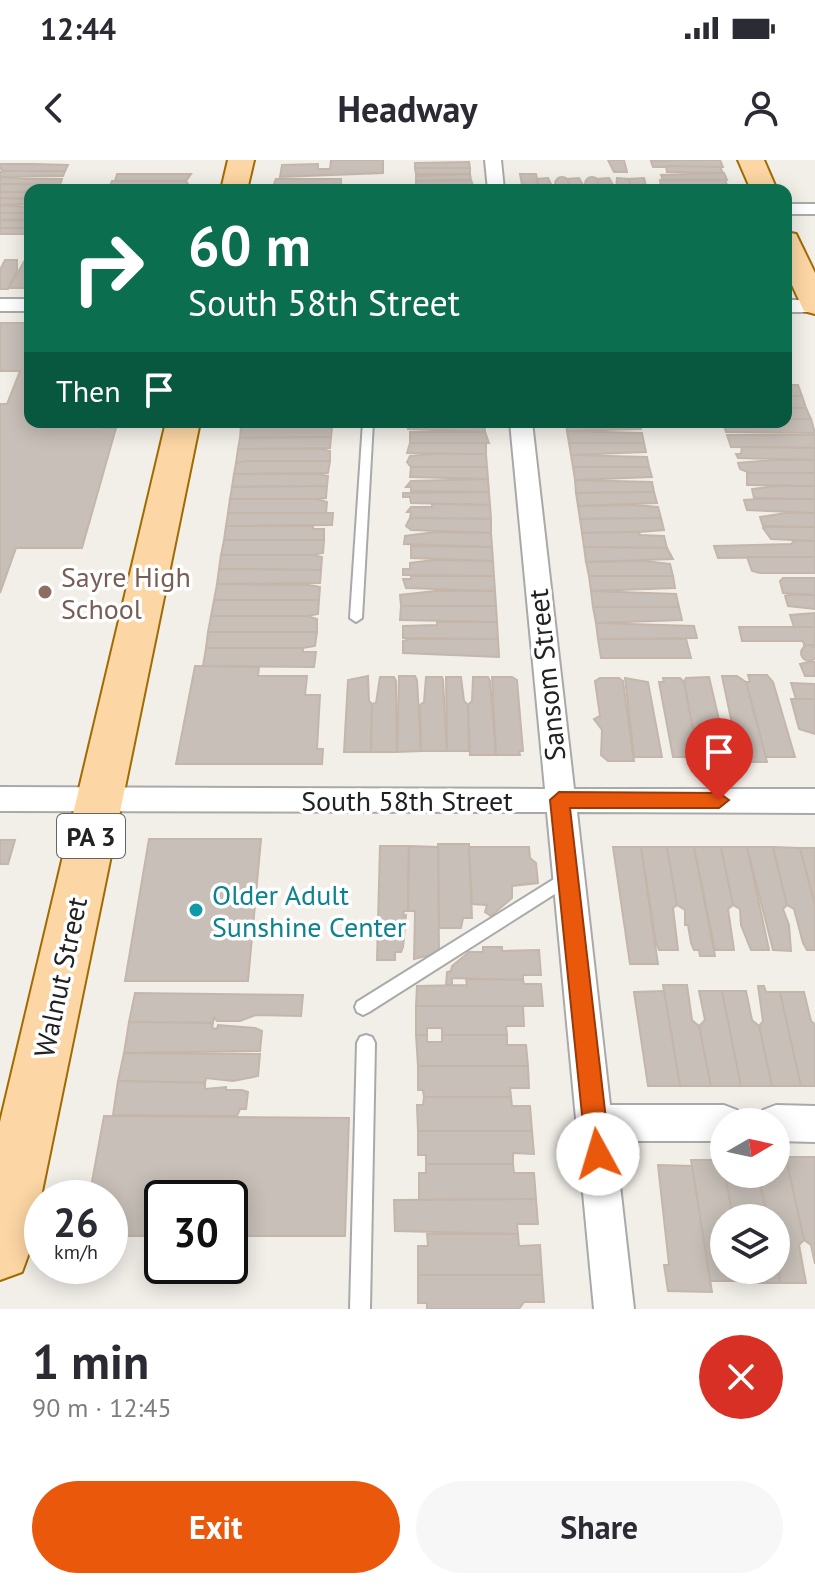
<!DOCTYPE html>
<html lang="en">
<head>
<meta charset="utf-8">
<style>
	:root { --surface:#fff; --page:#f7f7f7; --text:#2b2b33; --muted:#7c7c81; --accent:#ea580c }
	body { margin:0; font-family:"PT Sans",sans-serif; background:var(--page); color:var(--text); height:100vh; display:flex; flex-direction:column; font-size:30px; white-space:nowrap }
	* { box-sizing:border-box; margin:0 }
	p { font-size:26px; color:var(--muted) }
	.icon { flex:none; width:44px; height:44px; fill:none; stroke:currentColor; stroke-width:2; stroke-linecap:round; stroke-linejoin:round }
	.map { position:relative; height:1149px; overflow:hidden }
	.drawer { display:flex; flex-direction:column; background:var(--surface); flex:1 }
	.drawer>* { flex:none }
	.guide { position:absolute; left:24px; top:24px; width:768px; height:244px; border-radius:16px; box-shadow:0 4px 20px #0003; background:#0b6e4f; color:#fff; overflow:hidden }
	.needle { width:52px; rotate:81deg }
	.tools { position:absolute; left:710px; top:948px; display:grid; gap:16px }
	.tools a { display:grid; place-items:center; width:80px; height:80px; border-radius:50%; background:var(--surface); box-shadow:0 4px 20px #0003; font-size:40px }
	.speed { position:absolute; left:24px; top:1020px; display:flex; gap:16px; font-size:40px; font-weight:700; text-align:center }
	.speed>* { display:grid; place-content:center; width:104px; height:104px; border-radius:50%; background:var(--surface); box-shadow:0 4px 20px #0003; line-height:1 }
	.speed small { font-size:20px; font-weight:400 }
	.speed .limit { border:4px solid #111; border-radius:12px; background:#fff; color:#111 }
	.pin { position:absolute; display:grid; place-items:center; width:68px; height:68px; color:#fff; margin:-82px -34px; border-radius:50% 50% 50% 0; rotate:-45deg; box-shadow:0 0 8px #0007 }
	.pin .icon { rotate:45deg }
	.me { position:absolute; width:88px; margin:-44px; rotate:354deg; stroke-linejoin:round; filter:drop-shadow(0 0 6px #0008) }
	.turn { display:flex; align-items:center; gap:28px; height:168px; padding:0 32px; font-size:36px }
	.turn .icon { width:104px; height:104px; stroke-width:2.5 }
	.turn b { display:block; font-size:56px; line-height:68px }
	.then { display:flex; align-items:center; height:76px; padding:0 32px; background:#0003; gap:16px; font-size:30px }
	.round { display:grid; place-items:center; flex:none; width:84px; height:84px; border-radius:42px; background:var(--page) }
	.overview { display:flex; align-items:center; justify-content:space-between; height:136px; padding:0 32px }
	h1 { font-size:48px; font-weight:700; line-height:60px }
	.action { display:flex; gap:16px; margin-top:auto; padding:16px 32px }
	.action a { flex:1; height:92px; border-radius:48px; background:var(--accent); color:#fff; font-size:32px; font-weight:700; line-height:92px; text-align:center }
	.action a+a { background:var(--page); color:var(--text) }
	.status { display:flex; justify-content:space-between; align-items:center; height:56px; padding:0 40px; background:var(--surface); direction:ltr }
	.status svg { height:22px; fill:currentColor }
	header { display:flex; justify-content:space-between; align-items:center; height:104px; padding:0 32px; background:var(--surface); font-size:36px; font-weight:700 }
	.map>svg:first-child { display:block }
	.building { fill:#c7bfb8; stroke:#c4b6ab; stroke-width:2 }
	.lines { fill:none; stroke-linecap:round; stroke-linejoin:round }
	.service-casing { stroke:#a9a9a9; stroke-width:4 }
	.minor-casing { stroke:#a9a9a9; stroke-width:4 }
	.primary-casing { stroke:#a06b00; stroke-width:4 }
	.service { fill:#fff; fill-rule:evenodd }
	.minor { fill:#fff; fill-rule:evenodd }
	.primary { fill:#fcd6a4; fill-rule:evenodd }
	.route { fill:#ea580c; stroke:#983908; stroke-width:2 }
	.education-dot { fill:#8d6e63; stroke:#fff; stroke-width:3 }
	.culture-dot { fill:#0f9aa8; stroke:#fff; stroke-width:3 }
	.labels { text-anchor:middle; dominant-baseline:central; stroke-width:7; stroke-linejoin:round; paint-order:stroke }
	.shield { fill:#fff; stroke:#646464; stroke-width:2 }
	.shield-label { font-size:26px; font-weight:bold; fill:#222 }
	.education-label { font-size:28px; fill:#785e54; stroke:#fff; text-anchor:start }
	.street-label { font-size:28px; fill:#222; stroke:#fff }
	.culture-label { font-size:28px; fill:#0d838f; stroke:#fff; text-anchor:start }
</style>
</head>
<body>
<div class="status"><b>12:44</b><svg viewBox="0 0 49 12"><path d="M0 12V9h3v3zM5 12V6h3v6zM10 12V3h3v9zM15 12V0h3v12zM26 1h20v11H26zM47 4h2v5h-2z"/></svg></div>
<header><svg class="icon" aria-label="back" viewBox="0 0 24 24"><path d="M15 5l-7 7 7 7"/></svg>Headway<svg class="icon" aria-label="person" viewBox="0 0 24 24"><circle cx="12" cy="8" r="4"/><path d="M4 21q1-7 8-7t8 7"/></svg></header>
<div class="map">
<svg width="815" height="1149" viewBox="0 0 815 1149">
	<rect width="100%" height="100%" fill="#f2efe9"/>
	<!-- building -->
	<g class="building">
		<polygon points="331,0 383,0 383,13 280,17 282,5 318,4 318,9 330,9"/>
		<polygon points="608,0 624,0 627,12 614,12"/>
		<polygon points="680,0 720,0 723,7 653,7 651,1"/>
		<polygon points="469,2 470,8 415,8 415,3"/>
		<polygon points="1,4 34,4 68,5 65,11 5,11 0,9"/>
		<polygon points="666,6 720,7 723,13 667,12"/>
		<polygon points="415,8 470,8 470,14 416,14"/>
		<polygon points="65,11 63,16 0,17 0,12 5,11"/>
		<polygon points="724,13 727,20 663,20 661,15"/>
		<polygon points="117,14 191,14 186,21 115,21"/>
		<polygon points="470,14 471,20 416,21 416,16"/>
		<polygon points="520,14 536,14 539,30 523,30"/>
		<circle cx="562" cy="24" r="7"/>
		<circle cx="592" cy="24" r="7"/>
		<polygon points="0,17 27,19 62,19 60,25 0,24"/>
		<polygon points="548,18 554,30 539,30 537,19"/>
		<polygon points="579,18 586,30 570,30 568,19"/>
		<polygon points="609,18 616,30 600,30 597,19"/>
		<polygon points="617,18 629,19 632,30 616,30"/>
		<polygon points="644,18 647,30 632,30 629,19"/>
		<polygon points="276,19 341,19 341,26 273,27"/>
		<polygon points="471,20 474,28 416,27 416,21"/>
		<polygon points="660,20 725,20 728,27 661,26"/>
		<polygon points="112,21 186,21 188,24 187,28 109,28"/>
		<polygon points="0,24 60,25 57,30 20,32 0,32"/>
		<polygon points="690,27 731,27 732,30 666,28"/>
		<polygon points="0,32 30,32 30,39 0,38"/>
		<polygon points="0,38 30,39 30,44 0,45"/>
		<polygon points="0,45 30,47 30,53 0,53"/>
		<polygon points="0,53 30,53 30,59 0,60"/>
		<polygon points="0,60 30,61 30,68 0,68"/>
		<rect x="0" y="68" width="30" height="6"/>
		<polygon points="5,100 17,100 17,110 8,129 0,129 0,110"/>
		<polygon points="25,100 30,100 26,128 9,128"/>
		<polygon points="0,163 30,163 30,262 104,262 102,268 116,268 82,388 16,388 0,433 0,244 7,244 20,211 0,211"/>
		<polygon points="786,225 798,225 802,236 786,236"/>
		<polygon points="786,236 802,236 806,248 786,248"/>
		<polygon points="786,248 806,248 811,259 786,259"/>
		<polygon points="786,259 811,259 815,273 726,272 723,262 786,262"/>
		<polygon points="242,262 332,262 332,265 241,266"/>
		<polygon points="410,262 484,262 485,272 408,269"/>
		<polygon points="566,262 639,262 641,269 567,271"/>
		<polygon points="241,266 323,266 332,268 331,277 240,278"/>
		<polygon points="567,271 642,273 644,283 569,283"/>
		<polygon points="410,272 485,272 489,283 410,283"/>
		<polygon points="727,275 815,275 815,288 731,287"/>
		<polygon points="331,277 330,288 238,289 240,278"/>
		<polygon points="410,283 486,283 486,294 407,293"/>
		<polygon points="569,283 644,283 646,292 571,295"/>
		<polygon points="742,287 815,288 815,300 738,298 736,294 741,294"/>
		<polygon points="238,289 321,289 330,291 330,301 236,303"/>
		<polygon points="434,294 486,294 487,307 411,307 407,302 410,296"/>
		<polygon points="571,295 647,297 649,307 573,307"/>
		<polygon points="772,300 815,300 815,313 750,313 740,309 738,303"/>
		<polygon points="247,301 330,301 328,313 234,314 236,303"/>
		<polygon points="411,307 487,307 488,319 410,317"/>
		<polygon points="573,307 649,307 652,317 575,320"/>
		<polygon points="747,313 815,313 815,326 747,325"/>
		<polygon points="234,314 318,314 328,316 327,326 232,327"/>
		<polygon points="488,319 489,332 411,331 411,327 406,327 411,321"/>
		<polygon points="575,320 652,322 654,332 576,333"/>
		<polygon points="327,326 326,338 316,339 230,339 232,327"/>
		<polygon points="776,326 815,326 815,339 754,338 752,329"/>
		<polygon points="489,332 490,345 411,343 410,337 403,337 403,333"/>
		<polygon points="654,332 657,343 578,346 576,333"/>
		<polygon points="230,339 316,339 327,342 326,353 228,353"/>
		<polygon points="759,339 815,339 815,353 747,350 744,340"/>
		<polygon points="432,344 490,345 491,359 410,358 411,352 407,352 411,347 432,347"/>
		<polygon points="634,345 658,347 661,358 580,359 578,346"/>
		<polygon points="228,353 333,353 332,365 226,366"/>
		<polygon points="786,353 815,353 815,367 763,366 760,357"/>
		<polygon points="410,358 491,359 491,373 411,370 406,366"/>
		<polygon points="661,358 664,370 639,372 582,373 580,359"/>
		<polygon points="226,366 313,366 313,369 324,369 324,380 224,380"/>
		<polygon points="767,367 815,367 815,381 771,379 763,368"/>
		<polygon points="435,372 491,373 492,387 404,384 405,376"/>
		<polygon points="639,372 640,375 664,376 667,388 584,387 582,373"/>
		<polygon points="224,380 324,380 323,393 312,395 221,395"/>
		<polygon points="794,381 815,381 815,397 718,398 714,386 791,384"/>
		<polygon points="411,386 492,387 493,401 411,398"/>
		<polygon points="584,387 667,388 673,399 586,402"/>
		<polygon points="221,395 312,395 322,397 321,410 219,409"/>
		<polygon points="747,397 815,397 815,413 760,413 752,411"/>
		<polygon points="434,400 493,401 494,416 403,415 403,409 410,409 410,403"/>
		<polygon points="644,401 670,404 673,416 589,416 586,402"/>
		<polygon points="219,409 321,410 320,423 217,424"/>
		<polygon points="411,416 494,416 495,431 406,428 403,419 411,419"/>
		<polygon points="589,416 673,416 675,428 591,431"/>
		<polygon points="783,418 815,418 815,435 783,433 780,421"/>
		<polygon points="217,424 309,425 320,427 319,440 214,440"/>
		<polygon points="435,431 495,431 496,446 401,446 400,435"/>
		<polygon points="591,431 676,434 679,447 593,447"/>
		<polygon points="788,435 815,435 815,449 788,446 785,436"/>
		<polygon points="214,440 319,440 318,454 307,456 211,456"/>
		<polygon points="401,446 496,446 497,462 400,460"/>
		<polygon points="593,447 679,447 682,460 596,463"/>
		<polygon points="815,453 815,467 794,467 790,455"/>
		<polygon points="211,456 307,456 317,459 317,472 208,472"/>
		<polygon points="437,462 497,462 498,479 403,478 403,466 437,465"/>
		<polygon points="596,463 694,466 697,478 598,479"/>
		<polygon points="739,467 815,467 815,485 804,485 803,481 742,481"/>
		<polygon points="208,472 317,472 315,486 303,488 206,488"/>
		<polygon points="411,479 498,479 499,497 403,493 403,481"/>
		<polygon points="598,479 686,479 691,498 601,498"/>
		<circle cx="809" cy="493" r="8"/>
		<polygon points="206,488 303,488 303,492 316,492 314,507 203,506"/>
		<polygon points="809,502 815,502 815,516 805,516 800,504"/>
		<polygon points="195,506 259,507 258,516 307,516 305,535 320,535 317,589 323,589 322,604 176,604"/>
		<polygon points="748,515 767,515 773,522 795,597 766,597 746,522 750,522"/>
		<polygon points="368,516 369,541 372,544 371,592 344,592 348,520"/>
		<polygon points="399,516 415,516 417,520 421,591 397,592"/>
		<polygon points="722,516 737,516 746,522 767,602 740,602"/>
		<polygon points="380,517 394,517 396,521 397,592 371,592 372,544 376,543"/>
		<polygon points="426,517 442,517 443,520 447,591 421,591 420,545 424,542"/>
		<polygon points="446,517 461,517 464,541 468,545 469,591 447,591"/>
		<polygon points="473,517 488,517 490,521 496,595 470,595 468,545 472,541"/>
		<polygon points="492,517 512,517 517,520 523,591 519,591 520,595 496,595"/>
		<polygon points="709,517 728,598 698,597 684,522 686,518"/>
		<polygon points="600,518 619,518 623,521 634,601 608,601 601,595 602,570 594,559 600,556 595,521"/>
		<polygon points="625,518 648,522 662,597 634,597"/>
		<polygon points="663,518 680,518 684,522 698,597 673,597 659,522 664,522"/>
		<polygon points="791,523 815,524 815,539 796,539"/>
		<polygon points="791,539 815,539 815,574 799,569"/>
		<polygon points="149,679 261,679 248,821 125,821"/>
		<polygon points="0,680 15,680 8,704 0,704"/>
		<polygon points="438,684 469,684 472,758 463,758 461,768 439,768"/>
		<polygon points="380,686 409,686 408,751 404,751 403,756 406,755 403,787 401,792 395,792 395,800 377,800"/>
		<polygon points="409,686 438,687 439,793 414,799 415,751 408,751"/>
		<polygon points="469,687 529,687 530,698 536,703 538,723 512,726 512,738 491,756 485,752 487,745 472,744"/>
		<polygon points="613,687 641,687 658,804 630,804"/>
		<polygon points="641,687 667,687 677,745 673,748 678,790 659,790 656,783"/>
		<polygon points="667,687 694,687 715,796 700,796 699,790 694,790 691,783 688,765 685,765 685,750 677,745"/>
		<polygon points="694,687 721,687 733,745 728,749 734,790 715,790"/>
		<polygon points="721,687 747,687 769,790 751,790 741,765 740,749 733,745"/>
		<polygon points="747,687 773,687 787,745 783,749 789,765 791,791 773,790"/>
		<polygon points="773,687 800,688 815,745 815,790 807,790 803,783 794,749 787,745"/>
		<polygon points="800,688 815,688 815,745"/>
		<polygon points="483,787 502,787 502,791 539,790 541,815 523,815 523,820 452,818 452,825 446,825 447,812 451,811 452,806 469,792 483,792"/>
		<polygon points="466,819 523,820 524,824 541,824 543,846 416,846 417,826 467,825"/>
		<polygon points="663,825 687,825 692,860 699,866 711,926 680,926"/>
		<polygon points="758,826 764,826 766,832 780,832 801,926 772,926 759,866 763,861"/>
		<polygon points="664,831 680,926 648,926 634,832"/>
		<polygon points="699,831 722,831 741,926 711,926 699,866 705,860"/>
		<polygon points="722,831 746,831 752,860 759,866 772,926 741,926"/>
		<polygon points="780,832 804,832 811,861 815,864 815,926 801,926"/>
		<polygon points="135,833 303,835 301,856 256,855 240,861 217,861 214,857 213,863 129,862"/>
		<polygon points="416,846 523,846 524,866 506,866 507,875 442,875 442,868 427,868 427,875 416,875"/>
		<polygon points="129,862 213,863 212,868 217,869 218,865 255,868 262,871 260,891 124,893"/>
		<polygon points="416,875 427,875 427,882 442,882 442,875 507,875 507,885 526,885 528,906 418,906"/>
		<polygon points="124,893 260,894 258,916 233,921 206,918 205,923 118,921"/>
		<polygon points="418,906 528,906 529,928 510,928 511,937 424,937 423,930 418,930"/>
		<polygon points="118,921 205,923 205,929 226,927 226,930 242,930 248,932 246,949 240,949 237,956 113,955"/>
		<polygon points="424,937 511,937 512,946 530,946 532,971 418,971 417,945 423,945"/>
		<polygon points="104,956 349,958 345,1076 230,1076 230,1038 162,1038 162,1076 110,1076 110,1038 89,1038"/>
		<polygon points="418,971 532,971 534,994 513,993 513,1004 426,1004 426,995 418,995"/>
		<polygon points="786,997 815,997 815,1104 811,1085 804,1080"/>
		<polygon points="776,999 786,999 804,1080 799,1085 806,1123 780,1123 776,1058 767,1058 758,1014 776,1014"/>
		<polygon points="691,1000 723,1000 733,1058 724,1058 724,1110 735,1110 737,1121 710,1121"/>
		<polygon points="426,1004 513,1004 514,1013 534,1013 536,1039 419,1040 419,1013 426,1013"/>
		<polygon points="658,1005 692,1006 712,1132 668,1131 664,1105 669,1105"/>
		<polygon points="725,1014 758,1014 767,1058 733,1058"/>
		<polygon points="536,1039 538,1064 517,1064 518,1074 395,1071 394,1040"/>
		<polygon points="427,1074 518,1074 519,1086 540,1085 542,1115 418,1115 418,1086 428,1086"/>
		<polygon points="776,1104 780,1123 751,1123 749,1110 776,1110"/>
		<polygon points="418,1115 542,1115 544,1142 524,1142 519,1149 427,1149 427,1143 418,1143"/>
	</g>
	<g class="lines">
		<defs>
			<g id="service">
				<polygon points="363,262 373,262 362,458 356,462 350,458"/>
				<polygon points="567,711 572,713 575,718 572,723 369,852 363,855 357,852 355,847 357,842"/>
				<polygon points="366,875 372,877 375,883 370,1149 350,1149 357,883 360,877"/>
			</g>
			<g id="minor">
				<polygon points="485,0 501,0 504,30 488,30"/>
				<rect x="786" y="44" width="29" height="10"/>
				<rect x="0" y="139" width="30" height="12"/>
				<rect x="786" y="140" width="29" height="12"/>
				<polygon points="510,262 532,262 574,629 815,629 815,653 577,652 610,945 724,945 737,950 742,962 724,962 724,981 615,981 634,1149 594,1149 547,652 0,651 0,627 545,629"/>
				<polygon points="776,945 815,946 815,982 776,981 776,962 758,962 763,950"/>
			</g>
			<g id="primary">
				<polygon points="228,0 254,0 247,30 221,30"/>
				<polygon points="738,0 764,0 777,30 751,30"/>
				<polygon points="786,72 796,74 815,113 815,154 804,151 786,112"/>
				<polygon points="166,262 200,262 30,1090 22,1112 0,1120 0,962"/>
			</g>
		</defs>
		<!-- service casing -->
		<use href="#service" class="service-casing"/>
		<!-- minor casing -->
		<use href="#minor" class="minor-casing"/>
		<!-- primary casing -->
		<use href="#primary" class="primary-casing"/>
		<!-- service -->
		<use href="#service" class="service"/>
		<!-- minor -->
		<use href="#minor" class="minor"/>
		<!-- primary -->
		<use href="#primary" class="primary"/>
	</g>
	<!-- route -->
	<polygon class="route" points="559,632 719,633 729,640 719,648 570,648 610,994 606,1002 598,1006 590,1002 586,994 550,640"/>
	<!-- markers -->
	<circle class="education-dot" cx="45" cy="432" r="8"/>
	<circle class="culture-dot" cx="196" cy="750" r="8"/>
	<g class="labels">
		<!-- shield labels -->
		<rect class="shield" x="57" y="654" width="68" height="44" rx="6"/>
		<g class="shield-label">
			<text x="91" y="676">PA 3</text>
		</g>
		<!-- education labels -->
		<g class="education-label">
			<text x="61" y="416">Sayre High<tspan x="61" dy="32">School</tspan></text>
		</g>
		<!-- street labels -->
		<g class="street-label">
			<text transform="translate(546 515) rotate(-96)">Sansom Street</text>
			<text x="407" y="640">South 58th Street</text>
			<text transform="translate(60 817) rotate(-78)">Walnut Street</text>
		</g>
		<!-- culture labels -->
		<g class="culture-label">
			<text x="212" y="734">Older Adult<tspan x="212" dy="32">Sunshine Center</tspan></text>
		</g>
	</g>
</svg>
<div class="tools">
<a><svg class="needle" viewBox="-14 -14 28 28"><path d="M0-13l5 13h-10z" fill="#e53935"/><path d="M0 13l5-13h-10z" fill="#7c7c81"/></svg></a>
<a><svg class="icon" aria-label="layers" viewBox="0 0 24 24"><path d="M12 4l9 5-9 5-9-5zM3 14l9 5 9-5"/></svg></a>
</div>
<div class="speed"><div>26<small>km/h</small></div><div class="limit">30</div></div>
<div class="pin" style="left:719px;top:640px;background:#d93025"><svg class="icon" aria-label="arrive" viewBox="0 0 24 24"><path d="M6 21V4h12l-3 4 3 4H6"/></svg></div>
<svg class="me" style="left:598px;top:994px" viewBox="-20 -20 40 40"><circle r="19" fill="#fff"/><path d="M0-13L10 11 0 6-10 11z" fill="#ea580c"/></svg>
<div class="guide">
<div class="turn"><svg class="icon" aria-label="right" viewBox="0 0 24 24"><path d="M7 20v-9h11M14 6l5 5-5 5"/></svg><div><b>60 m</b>South 58th Street</div></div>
<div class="then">Then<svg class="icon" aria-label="arrive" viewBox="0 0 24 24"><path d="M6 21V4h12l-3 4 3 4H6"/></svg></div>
</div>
</div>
<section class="drawer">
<div class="overview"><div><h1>1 min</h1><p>90 m · 12:45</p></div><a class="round" style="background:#d93025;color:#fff"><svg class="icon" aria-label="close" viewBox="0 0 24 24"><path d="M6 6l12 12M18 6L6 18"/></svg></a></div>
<div class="action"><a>Exit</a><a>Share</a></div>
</section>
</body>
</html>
